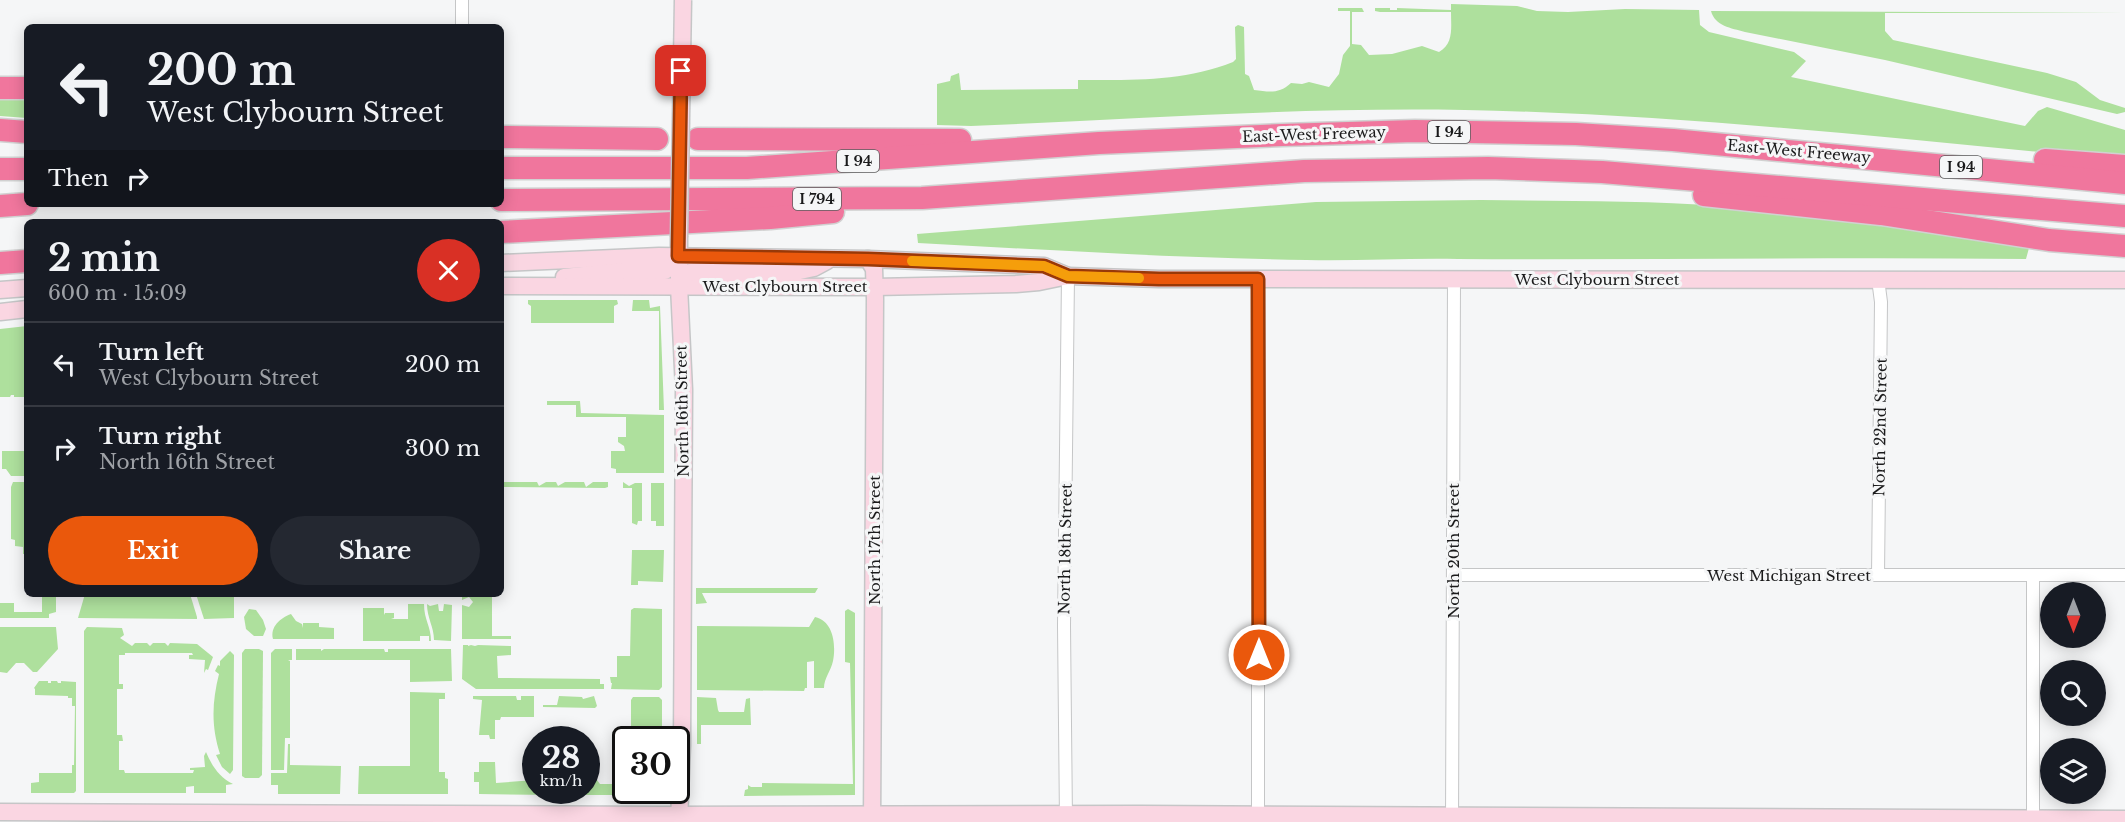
<!DOCTYPE html>
<html lang="en">
<head>
<meta charset="utf-8">
<style>
	:root { --surface:#171b24; --page:#242831; --text:#f1f3f6; --muted:#9ea1a6; --line:#363941; --accent:#ea580c }
	body { margin:0; font-family:"Libre Baskerville",serif; background:var(--page); color:var(--text); height:100vh; display:flex; flex-direction:column; font-size:22px; white-space:nowrap }
	* { box-sizing:border-box; margin:0 }
	p { font-size:20px; color:var(--muted) }
	.icon { flex:none; width:33px; height:33px; fill:none; stroke:currentColor; stroke-width:2; stroke-linecap:round; stroke-linejoin:round }
	.map { position:relative; flex:1; overflow:hidden }
	.panel { position:absolute; left:24px; top:219px; width:480px; height:378px; display:flex; flex-direction:column; background:var(--surface); border-radius:9px; box-shadow:0 3px 15px #0003 }
	.panel>* { flex:none }
	.top-card { position:absolute; left:24px; top:24px; width:480px; height:183px; border-radius:9px; box-shadow:0 3px 15px #0003; background:#171b24; color:var(--text); overflow:hidden }
	.needle { width:39px; rotate:180deg }
	.buttons { position:absolute; left:2040px; top:582px; display:grid; gap:12px }
	.buttons a { display:grid; place-items:center; width:66px; height:66px; border-radius:50%; background:var(--surface); box-shadow:0 3px 15px #0003; font-size:30px }
	.speed { position:absolute; left:522px; top:726px; display:flex; gap:12px; font-size:30px; font-weight:700; text-align:center }
	.speed>* { display:grid; place-content:center; width:78px; height:78px; border-radius:50%; background:var(--surface); box-shadow:0 3px 15px #0003; line-height:1 }
	.speed small { font-size:15px; font-weight:400 }
	.speed .limit { border:3px solid #111; border-radius:9px; background:#fff; color:#111 }
	.pin { position:absolute; display:grid; place-items:center; width:51px; height:51px; color:#fff; margin:-26px; border-radius:12px; box-shadow:0 3px 9px #0006 }
	.me { position:absolute; width:66px; margin:-33px; rotate:0deg; stroke-linejoin:round; filter:drop-shadow(0 0 4px #0008) }
	.turn { display:flex; align-items:center; gap:21px; height:126px; padding:0 24px; font-size:27px }
	.turn .icon { width:78px; height:78px; stroke-width:2.5 }
	.turn b { display:block; font-size:42px; line-height:51px }
	.then { display:flex; align-items:center; height:57px; padding:0 24px; background:#0003; gap:12px; font-size:22px }
	.round { display:grid; place-items:center; flex:none; width:63px; height:63px; border-radius:32px; background:var(--page) }
	.overview { display:flex; align-items:center; justify-content:space-between; height:102px; padding:0 24px }
	h1 { font-size:36px; font-weight:700; line-height:45px }
	.action { display:flex; gap:12px; margin-top:auto; padding:12px 24px }
	.action a { flex:1; height:69px; border-radius:36px; background:var(--accent); color:#fff; font-size:24px; font-weight:700; line-height:69px; text-align:center }
	.action a+a { background:var(--page); color:var(--text) }
	ul { padding:0; list-style:none }
	li { display:flex; align-items:center; gap:18px; height:84px; padding:0 24px; border-top:2px solid var(--line) }
	li div { flex:1 }
	li b { display:block; font-size:22px }
	li em { font-style:normal }
	.map>svg:first-child { display:block }
	.green { fill:#aee09d }
	.lines { fill:none; stroke-linecap:round; stroke-linejoin:round }
	.street-casing { stroke:#c5c6c7; stroke-width:14 }
	.secondary-casing { stroke:#c5c6c7; stroke-width:19 }
	.highway-casing { stroke:#d1d1d1; stroke-width:25 }
	.street { stroke:#fff; stroke-width:12 }
	.secondary { stroke:#fad6e2; stroke-width:16 }
	.highway { stroke:#f0769d; stroke-width:22 }
	.secondary-bridge-casing { stroke:#c5c6c7; stroke-width:19; stroke-linecap:butt }
	.secondary-bridge { stroke:#fad6e2; stroke-width:16 }
	.route-casing { stroke:#983908; stroke-width:15 }
	.route { stroke:#ea580c; stroke-width:10 }
	.slow { stroke:#f59e0b; stroke-width:10 }
	.labels { text-anchor:middle; dominant-baseline:central; stroke-width:6; stroke-linejoin:round; paint-order:stroke }
	.shield { fill:#f5f6f7; stroke:#5c5c5d; stroke-width:1.5 }
	.shield-label { font-size:14px; font-weight:bold; fill:#1a1a1b }
	.street-label { font-size:15px; fill:#1a1a1b; stroke:#f5f6f7 }
</style>
</head>
<body>
<div class="map">
<svg width="2125" height="822" viewBox="0 0 2125 822">
	<rect width="100%" height="100%" fill="#f5f6f7"/>
	<!-- green -->
	<g class="green">
		<path d="M1451 4 1517 6 1537 11 1568 12 1625 9 1699 10 1700 25 1709 32 1794 52 1806 61 1791 77 2025 126 2038 111 2047 107 2125 130V160C1905 140 1685 114 1465 110 1300 107 1135 119 971 126L937 125V84L950 81 951 76 959 73 961 90 1078 89V80C1132 80 1183 82 1233 62L1236 59 1235 27 1238 25 1244 27 1245 74 1249 76 1254 90C1270 92 1279 94 1291 83L1302 84 1309 82 1329 87 1339 74 1343 55 1350 46V11H1338V8H1362L1364 12H1352V44L1361 45 1369 55 1392 54 1422 46 1439 52C1454 44 1451 27 1451 12H1380L1375 11V8H1390V10H1397V8L1451 10Z"/>
		<path d="M1711 11 2125 13H1885V31L1893 40 2047 73 2076 82 2100 100 2125 108V112L2117 114 1885 60 1745 32C1731 28 1715 26 1711 11Z"/>
		<polygon points="0,97 27,97 27,118 0,116"/>
		<path d="M1481 200C1561 201 1642 200 1722 206 1825 214 1927 232 2029 248L2026 259C1836 257 1647 260 1458 259 1408 258 1358 261 1307 260 1177 258 1048 250 918 243L917 234 1316 202Z"/>
		<polygon points="528,300 617,300 618,304 614,306 614,323 531,323 531,306 528,304"/>
		<polygon points="633,300 649,300 650,308 660,306 664,410 659,410 659,311 632,311"/>
		<polygon points="27,326 27,397 14,397 14,395 11,395 10,397 0,397 0,329"/>
		<polygon points="547,401 580,401 581,413 664,415 664,473 616,473 616,469 611,468 611,451 625,451 624,446 618,442 618,437 626,437 626,417 576,417 576,405 547,405"/>
		<polygon points="2,451 27,451 27,476 11,476 6,469 2,469"/>
		<polygon points="13,482 27,482 27,554 23,554 23,547 15,546 15,540 11,539 11,487"/>
		<polygon points="501,482 537,482 539,486 546,482 556,482 558,486 565,482 584,482 586,487 593,482 608,482 608,487 605,488 501,487"/>
		<polygon points="623,482 629,486 635,483 642,483 642,521 638,521 637,525 632,523 632,488 623,488"/>
		<polygon points="651,483 664,483 664,526 656,526 656,521 651,521"/>
		<polygon points="632,550 664,550 663,582 638,581 638,585 631,585"/>
		<polygon points="696,588 818,588 815,593 702,593 707,603 696,604"/>
		<polygon points="42,594 56,594 56,612 49,614 49,618 0,618 0,603 14,603 14,612 42,612"/>
		<polygon points="85,594 190,594 197,617 197,619 78,618"/>
		<polygon points="196,594 234,594 234,618 204,619"/>
		<polygon points="462,594 492,594 492,636 511,636 511,639 462,639 462,605 469,607 473,602 469,597 462,600"/>
		<path d="M408 604H424C424 620 431 626 431 641H429V636H420V641H363V608H384V615L385 613H394V618L391 619H408Z"/>
		<path d="M427 604 430 606 438 604 439 611H443L444 604 452 605 451 641 434 640C434 627 427 618 427 604Z"/>
		<polygon points="634,608 662,609 662,687 659,690 611,689 612,683 611,683 610,677 617,677 617,656 630,656 631,610"/>
		<polygon points="249,609 256,610 263,620 266,629 263,636 254,636 246,629 244,617"/>
		<polygon points="848,609 855,613 855,795 744,796 745,790 748,789 748,785 751,787 762,787 762,783 853,784 850,663 845,662 845,611"/>
		<path d="M291 614 296 621 302 624 303 628V623H319V627L334 628V639H273C270 627 280 618 291 614Z"/>
		<path d="M815 617C834 621 836 646 833 661 831 671 824 678 824 688H814V661L807 662V688H805L804 691 697 690V626L809 627Z"/>
		<polygon points="0,627 56,627 58,649 37,672 33,672 24,663 16,663 7,673 0,672"/>
		<path d="M87 627 122 628 124 635 120 638 132 646 135 643H147L150 646 153 643H165L168 646 170 643 197 644 213 657 208 670 206 669 204 673 205 660 189 659V655H193L192 653H125V655H119V684H123V689H117V735H122L123 741H119V770H124L125 773H193L194 770H190V768L205 767 204 756 206 752C212 766 219 777 233 784L226 785V793H194V786L186 787V793H84V631Z"/>
		<polygon points="463,645 468,645 468,646 471,645 475,646 478,645 511,646 511,655 497,656 498,678 600,679 600,684 604,684 604,689 476,689 462,679"/>
		<polygon points="245,649 259,649 263,651 262,775 259,778 245,778 242,776 242,653"/>
		<polygon points="275,649 292,649 292,660 288,660 290,661 290,738 285,738 284,770 271,770 271,653"/>
		<polygon points="296,649 321,649 321,651 324,649 384,649 385,652 388,652 388,649 451,649 452,681 410,682 410,660 296,660"/>
		<path d="M230 651 234 655 233 770 230 774 222 767 216 755 220 754C211 726 212 702 219 674L215 671 218 665 220 666V661Z"/>
		<polygon points="39,681 48,681 48,683 51,683 51,681 57,681 58,683 61,683 61,681 76,682 76,791 74,793 31,793 31,783 39,782 39,773 72,773 72,765 74,765 75,706 72,706 72,698 68,698 68,696 35,695 35,689 34,688"/>
		<polygon points="410,692 448,693 445,693 445,699 439,699 439,772 445,772 445,778 448,779 448,794 358,794 359,766 410,766"/>
		<polygon points="473,696 516,696 517,700 521,700 521,696 534,696 534,717 501,717 500,720 495,720 495,739 490,739 489,735 479,735 482,700 473,699"/>
		<polygon points="559,696 582,697 583,699 594,696 597,706 595,708 543,707 543,705 557,705"/>
		<polygon points="633,697 659,697 662,700 662,739 631,739 631,700"/>
		<polygon points="697,697 716,698 718,710 719,712 744,712 746,699 750,698 751,725 701,725 701,744 697,744"/>
		<polygon points="288,744 290,744 290,765 341,766 340,794 278,794 278,785 271,785 271,773 287,773"/>
		<polygon points="479,762 495,762 496,783 535,780 536,790 554,791 554,795 479,794 479,782 474,782 474,772 479,772"/>
		<polygon points="621,762 624,763 624,795 563,795 563,791 586,790 587,780 597,780 600,784 616,784 618,780 621,779"/>
	</g>
	<g class="lines">
		<defs>
			<g id="street">
				<polyline points="462,27 462,0"/>
				<polyline points="1453,575 2125,575"/>
				<polyline points="1878,575 1881,302 1878,279"/>
				<polyline points="2033,575 2033,822"/>
				<polyline points="1066,821 1064,626 1068,276"/>
				<polyline points="1258,821 1258,279"/>
				<polyline points="1452,822 1454,280"/>
			</g>
			<g id="secondary">
				<polyline points="679,237 679,286 684,390 682,745 679,822"/>
				<polyline points="868,259 874,269 875,299 872,822"/>
				<polyline points="501,263 659,256 868,259 1044,266 1068,276"/>
				<polyline points="564,277 624,271 665,271 675,264 678,256"/>
				<polyline points="501,286 875,287 1016,284 1039,282 1068,276 1159,279 2125,280"/>
				<polyline points="679,286 683,276 691,272 800,271 814,268 827,261"/>
				<polyline points="0,290 27,288"/>
				<polyline points="0,312 27,309"/>
				<polyline points="0,812 662,815 1140,814 2125,819"/>
			</g>
			<g id="highway">
				<polyline points="0,88 27,88"/>
				<polyline points="0,130 27,132"/>
				<polyline points="501,137 657,139"/>
				<polyline points="698,139 960,140"/>
				<polyline points="2045,160 2125,166"/>
				<polyline points="501,168 747,168 1099,143 1282,135 1415,131 1576,134 1673,140 2125,183"/>
				<polyline points="0,169 27,169"/>
				<polyline points="1704,195 1881,214 2049,240 2125,246"/>
				<polyline points="501,200 922,198 1304,171 1488,168 1602,172 2125,216"/>
				<polyline points="0,206 27,204"/>
				<polyline points="501,232 770,218 833,212"/>
				<polyline points="0,263 27,261"/>
			</g>
		</defs>
		<!-- street casing -->
		<use href="#street" class="street-casing"/>
		<!-- secondary casing -->
		<use href="#secondary" class="secondary-casing"/>
		<!-- highway casing -->
		<use href="#highway" class="highway-casing"/>
		<!-- street -->
		<use href="#street" class="street"/>
		<!-- secondary -->
		<use href="#secondary" class="secondary"/>
		<!-- highway -->
		<use href="#highway" class="highway"/>
		<defs>
			<polyline id="secondary-bridge" points="679,237 683,0"/>
		</defs>
		<!-- secondary-bridge casing -->
		<use href="#secondary-bridge" class="secondary-bridge-casing"/>
		<!-- secondary-bridge -->
		<use href="#secondary-bridge" class="secondary-bridge"/>
	</g>
	<g class="lines">
		<defs>
			<polyline id="route" points="681,71 678,256 868,259 1044,266 1068,276 1159,279 1258,279 1259,655"/>
		</defs>
		<!-- route casing -->
		<use href="#route" class="route-casing"/>
		<!-- route -->
		<use href="#route" class="route"/>
		<!-- slow -->
		<polyline class="slow" points="912,261 1044,266 1068,276 1139,278"/>
	</g>
	<g class="labels">
		<!-- shield labels -->
		<g class="shield">
			<rect x="1428" y="121" width="42" height="22" rx="4.5"/>
			<rect x="837" y="150" width="42" height="22" rx="4.5"/>
			<rect x="1940" y="156" width="42" height="22" rx="4.5"/>
			<rect x="793" y="188" width="48" height="22" rx="4.5"/>
		</g>
		<g class="shield-label">
			<text x="1449" y="132">I 94</text>
			<text x="858" y="161">I 94</text>
			<text x="1961" y="167">I 94</text>
			<text x="817" y="199">I 794</text>
		</g>
		<!-- street labels -->
		<g class="street-label">
			<text transform="translate(1314 134) rotate(-2)">East-West Freeway</text>
			<text transform="translate(1799 151) rotate(5)">East-West Freeway</text>
			<text x="1597" y="279">West Clybourn Street</text>
			<text x="785" y="286">West Clybourn Street</text>
			<text transform="translate(682 411) rotate(-91)">North 16th Street</text>
			<text transform="translate(1880 427) rotate(-89)">North 22nd Street</text>
			<text transform="translate(874 540) rotate(-90)">North 17th Street</text>
			<text transform="translate(1065 549) rotate(-89)">North 18th Street</text>
			<text transform="translate(1453 551) rotate(-90)">North 20th Street</text>
			<text x="1789" y="575">West Michigan Street</text>
		</g>
	</g>
</svg>
<div class="buttons">
<a><svg class="needle" viewBox="-14 -14 28 28"><path d="M0-13l5 13h-10z" fill="#e53935"/><path d="M0 13l5-13h-10z" fill="#9ea1a6"/></svg></a>
<a><svg class="icon" aria-label="search" viewBox="0 0 24 24"><circle cx="10" cy="10" r="6"/><path d="M15 15l6 6"/></svg></a>
<a><svg class="icon" aria-label="layers" viewBox="0 0 24 24"><path d="M12 4l9 5-9 5-9-5zM3 14l9 5 9-5"/></svg></a>
</div>
<div class="speed"><div>28<small>km/h</small></div><div class="limit">30</div></div>
<div class="pin" style="left:681px;top:71px;background:#d93025"><svg class="icon" aria-label="arrive" viewBox="0 0 24 24"><path d="M6 21V4h12l-3 4 3 4H6"/></svg></div>
<svg class="me" style="left:1259px;top:655px" viewBox="-20 -20 40 40"><circle r="17" fill="#ea580c" stroke="#fff" stroke-width="3"/><path d="M0-11L8 9 0 5-8 9z" fill="#fff"/></svg>
<div class="top-card">
<div class="turn"><svg class="icon" aria-label="left" viewBox="0 0 24 24"><path d="M17 20v-9H6M10 6l-5 5 5 5"/></svg><div><b>200 m</b>West Clybourn Street</div></div>
<div class="then">Then<svg class="icon" aria-label="right" viewBox="0 0 24 24"><path d="M7 20v-9h11M14 6l5 5-5 5"/></svg></div>
</div>
<section class="panel">
<div class="overview"><div><h1>2 min</h1><p>600 m · 15:09</p></div><a class="round" style="background:#d93025;color:#fff"><svg class="icon" aria-label="close" viewBox="0 0 24 24"><path d="M6 6l12 12M18 6L6 18"/></svg></a></div>
<ul>
<li><svg class="icon" aria-label="left" viewBox="0 0 24 24"><path d="M17 20v-9H6M10 6l-5 5 5 5"/></svg><div><b>Turn left</b><p>West Clybourn Street</p></div><em>200 m</em></li>
<li><svg class="icon" aria-label="right" viewBox="0 0 24 24"><path d="M7 20v-9h11M14 6l5 5-5 5"/></svg><div><b>Turn right</b><p>North 16th Street</p></div><em>300 m</em></li>
</ul>
<div class="action"><a>Exit</a><a>Share</a></div>
</section>
</div>
</body>
</html>
